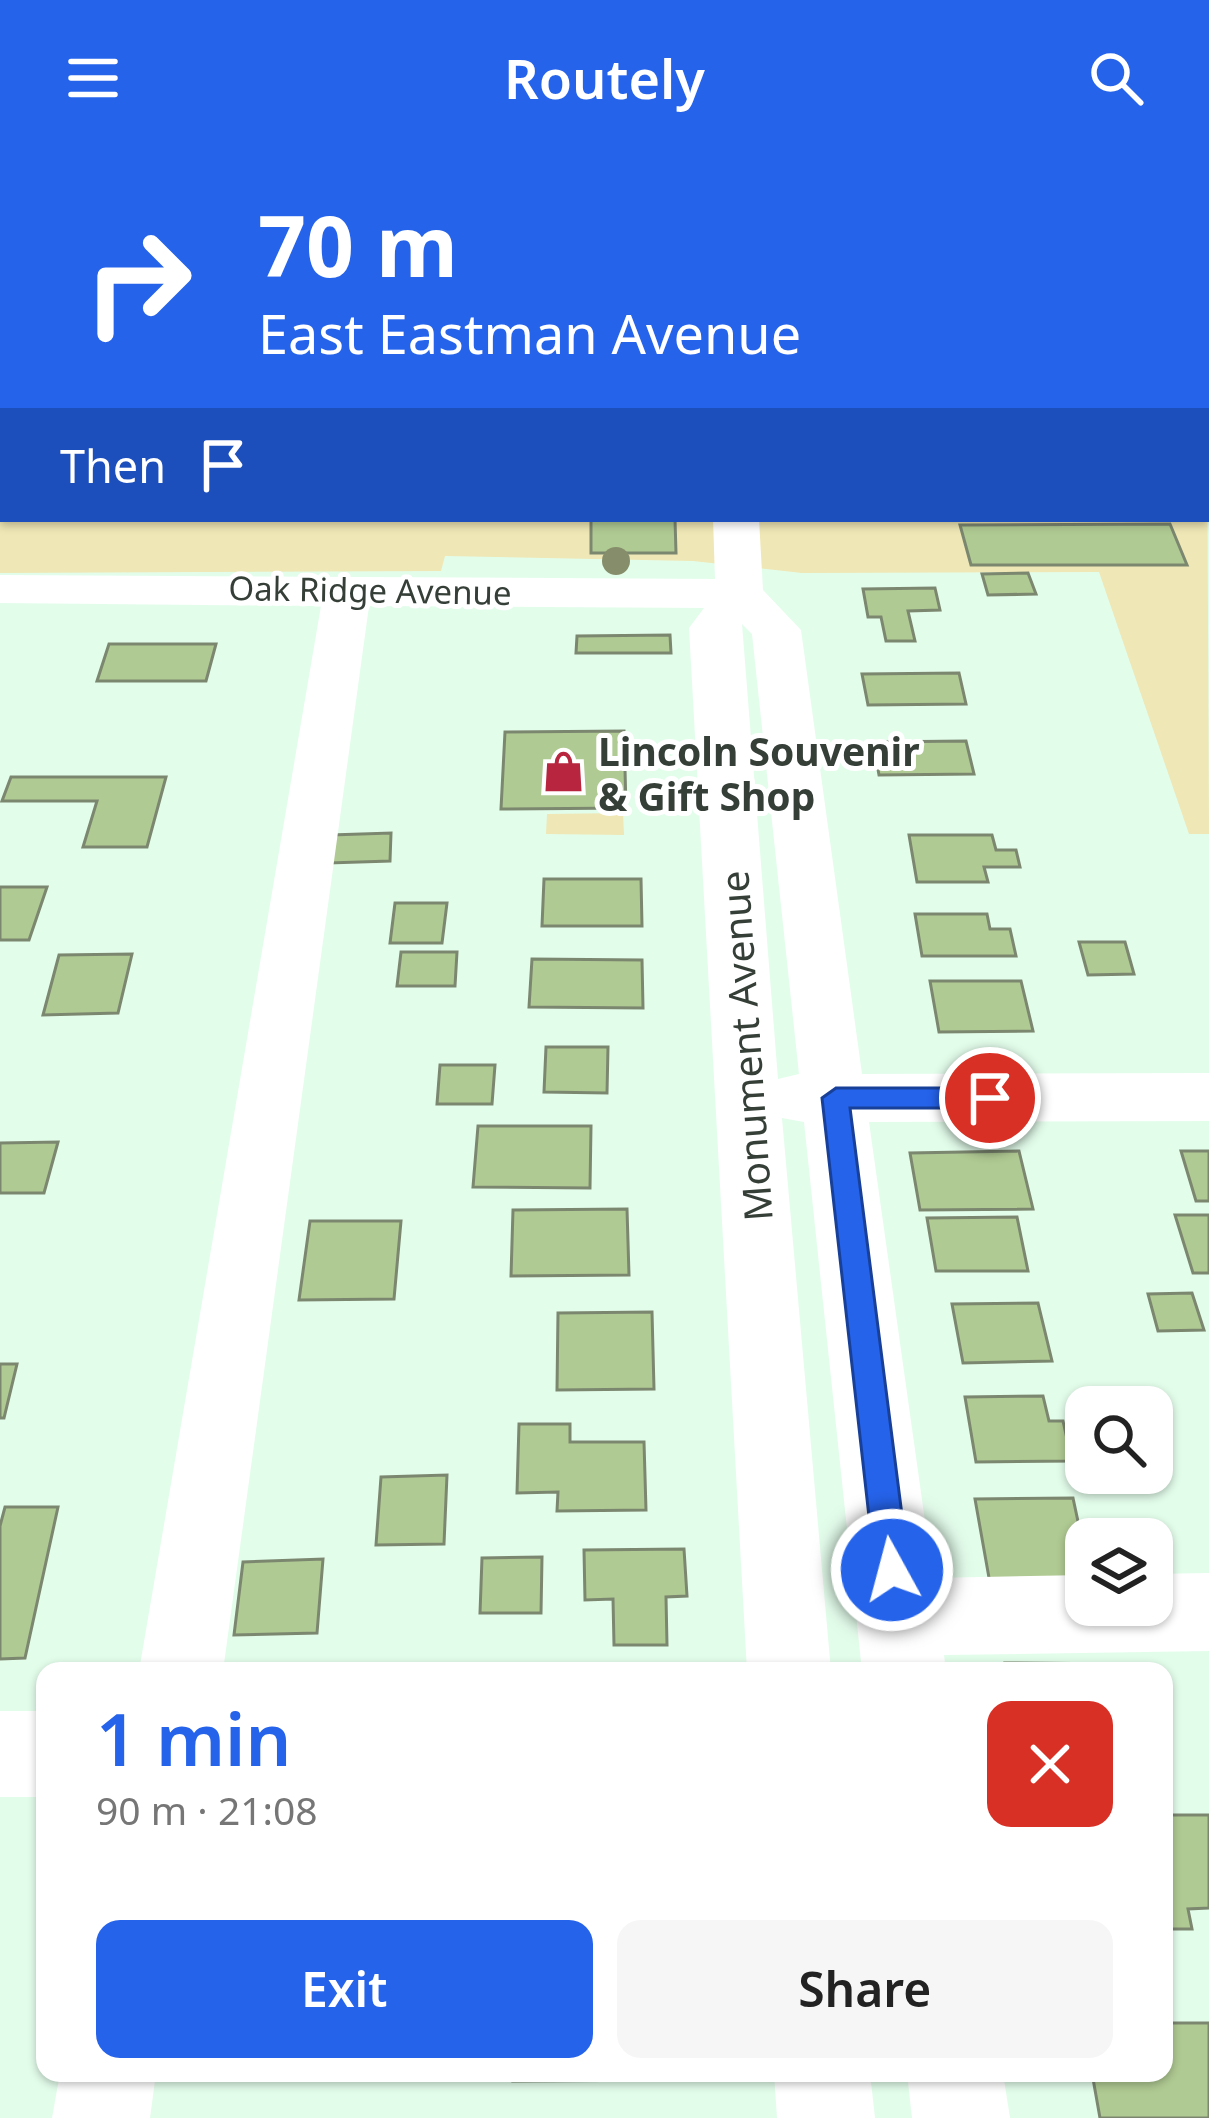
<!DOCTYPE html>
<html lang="en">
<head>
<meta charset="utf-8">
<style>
	:root { --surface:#fff; --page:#f6f6f6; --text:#222; --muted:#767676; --accent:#2563eb }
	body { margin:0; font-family:"Noto Sans",sans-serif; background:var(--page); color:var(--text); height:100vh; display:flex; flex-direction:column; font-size:45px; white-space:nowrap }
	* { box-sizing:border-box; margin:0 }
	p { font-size:39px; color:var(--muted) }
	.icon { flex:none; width:66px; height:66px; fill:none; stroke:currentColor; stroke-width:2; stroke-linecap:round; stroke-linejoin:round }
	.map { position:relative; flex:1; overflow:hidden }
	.drawer { position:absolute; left:36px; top:1506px; width:1137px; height:420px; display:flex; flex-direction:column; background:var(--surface); border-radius:24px; box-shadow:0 3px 9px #0004 }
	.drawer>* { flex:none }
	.guide { position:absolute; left:0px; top:0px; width:1209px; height:366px; box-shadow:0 3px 9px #0004; background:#2563eb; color:#fff; overflow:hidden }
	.buttons { position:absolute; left:1065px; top:1230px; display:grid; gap:24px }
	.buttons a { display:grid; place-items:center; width:108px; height:108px; border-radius:24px; background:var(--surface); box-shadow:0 3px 9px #0004; font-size:60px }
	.pin { position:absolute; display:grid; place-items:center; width:102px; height:102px; color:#fff; margin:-51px; border:6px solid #fff; border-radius:50%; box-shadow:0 3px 12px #0007 }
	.me { position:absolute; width:132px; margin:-66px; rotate:353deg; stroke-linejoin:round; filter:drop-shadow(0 0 9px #0008) }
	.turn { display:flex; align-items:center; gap:42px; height:252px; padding:0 60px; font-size:54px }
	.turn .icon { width:156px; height:156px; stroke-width:2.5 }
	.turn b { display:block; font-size:84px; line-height:102px }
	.then { display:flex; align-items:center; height:114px; padding:0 60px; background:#0003; gap:24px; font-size:45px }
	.round { display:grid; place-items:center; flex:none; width:126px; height:126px; border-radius:24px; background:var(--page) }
	.overview { display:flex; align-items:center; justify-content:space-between; height:204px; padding:0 60px }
	h1 { font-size:72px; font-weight:600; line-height:90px; color:var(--accent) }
	.cta { display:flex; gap:24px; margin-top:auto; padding:24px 60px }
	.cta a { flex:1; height:138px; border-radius:24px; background:var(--accent); color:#fff; font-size:48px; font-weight:600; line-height:138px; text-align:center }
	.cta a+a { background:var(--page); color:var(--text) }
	header { display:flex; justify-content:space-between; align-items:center; height:156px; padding:0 60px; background:var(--accent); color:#fff; font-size:54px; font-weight:600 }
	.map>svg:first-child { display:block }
	.green { fill:#efe7b5 }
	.building { fill:#b0ca93; stroke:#7c8770; stroke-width:3 }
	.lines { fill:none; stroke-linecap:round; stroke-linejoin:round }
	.minor { fill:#fff; fill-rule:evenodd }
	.tree { fill:#868d6a }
	.route { fill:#2563eb; stroke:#184099; stroke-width:3 }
	.labels { text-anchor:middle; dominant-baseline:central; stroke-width:10; stroke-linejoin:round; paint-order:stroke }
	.far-street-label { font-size:33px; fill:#353f38; stroke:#fff }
	.poi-label { font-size:39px; font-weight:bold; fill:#353f38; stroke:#fff; text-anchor:start }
	.street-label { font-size:39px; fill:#353f38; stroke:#fff }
</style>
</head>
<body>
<header><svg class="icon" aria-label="menu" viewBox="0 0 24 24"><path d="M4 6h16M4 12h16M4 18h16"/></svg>Routely<svg class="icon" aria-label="search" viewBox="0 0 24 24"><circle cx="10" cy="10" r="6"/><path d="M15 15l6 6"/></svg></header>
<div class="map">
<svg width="1209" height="1962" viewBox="0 0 1209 1962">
	<rect width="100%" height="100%" fill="#e3fdeb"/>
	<!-- green -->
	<g class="green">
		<polygon points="0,0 1181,0 3,3 3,363 1206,363 1206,42 1209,678 1189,678 1099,416 802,417 693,405 445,400 441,415 0,417"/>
		<polygon points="623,657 624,679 546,678 547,658"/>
	</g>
	<!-- building -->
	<g class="building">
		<polygon points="591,363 675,363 676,397 591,397"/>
		<polygon points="1170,368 1187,409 971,409 960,369"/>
		<polygon points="1028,417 1036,438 988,439 982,418"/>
		<polygon points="935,432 940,454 908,455 915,485 886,485 881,461 868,461 863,433"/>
		<polygon points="670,479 671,497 576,497 577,480"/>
		<polygon points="109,488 216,488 206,525 97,525"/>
		<polygon points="959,517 966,548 868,549 862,518"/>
		<polygon points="624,575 626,652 501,653 505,576"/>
		<polygon points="966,585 974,618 879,619 873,586"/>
		<polygon points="11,621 166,621 147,691 83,691 97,645 2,645"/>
		<polygon points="391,677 390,705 329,707 331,679"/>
		<polygon points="909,679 992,679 996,694 1016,694 1020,711 984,711 988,726 917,726"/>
		<polygon points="544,723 641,723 642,770 542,770"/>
		<polygon points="0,731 47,731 29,784 0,784"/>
		<polygon points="395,747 447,747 442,787 390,787"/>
		<polygon points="915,758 987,758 990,773 1010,773 1016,800 922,800"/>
		<polygon points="1079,786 1125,786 1134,818 1088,819"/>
		<polygon points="401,796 457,796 455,830 397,830"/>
		<polygon points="132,798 118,857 43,859 59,799"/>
		<polygon points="532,803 642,804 643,852 529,851"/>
		<polygon points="930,825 1021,825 1033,875 939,876"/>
		<polygon points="546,891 608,891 607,937 544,936"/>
		<polygon points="440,909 495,909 492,948 437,948"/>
		<polygon points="478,970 591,970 590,1032 473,1031"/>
		<polygon points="58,986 44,1037 0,1037 0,987"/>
		<polygon points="1019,995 1033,1053 920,1054 910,997"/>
		<polygon points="1181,995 1209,995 1209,1045 1196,1045"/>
		<polygon points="627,1053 629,1119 511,1120 513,1054"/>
		<polygon points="1175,1059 1209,1059 1209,1117 1193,1117"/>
		<polygon points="1017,1061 1028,1115 936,1115 927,1062"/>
		<polygon points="310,1065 401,1065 394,1143 299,1144"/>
		<polygon points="1192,1137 1204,1174 1158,1175 1148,1138"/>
		<polygon points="1038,1147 1052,1205 963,1207 952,1148"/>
		<polygon points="652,1156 654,1233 557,1234 558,1157"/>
		<polygon points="0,1208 17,1208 4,1262 0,1262"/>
		<polygon points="1043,1240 1049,1265 1063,1265 1072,1305 976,1306 965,1241"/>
		<polygon points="519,1268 570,1268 570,1286 644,1286 646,1354 557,1355 558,1336 517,1337"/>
		<polygon points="447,1319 444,1388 376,1389 381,1321"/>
		<polygon points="1073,1342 1086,1403 1086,1431 991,1433 975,1343"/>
		<polygon points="5,1351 58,1351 25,1502 0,1503 0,1370"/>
		<polygon points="684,1393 687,1440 666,1441 667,1489 614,1489 613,1443 585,1444 584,1394"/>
		<polygon points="542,1401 541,1457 480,1457 482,1402"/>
		<polygon points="323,1403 317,1477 234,1479 243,1406"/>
		<polygon points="1005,1507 1128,1508 1129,1515 1006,1515"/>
		<polygon points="1164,1659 1209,1659 1209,1752 1188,1753 1192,1773 1164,1773"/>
		<polygon points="1164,1867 1209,1867 1209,1962 1100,1962 1092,1917 1164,1917"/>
		<polygon points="514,1917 696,1917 696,1924 513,1925"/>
	</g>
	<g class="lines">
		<!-- minor -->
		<g class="minor">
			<polygon points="359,0 393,0 395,3 361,3"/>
			<polygon points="592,0 637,0 590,3"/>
			<polygon points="927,0 961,0 962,3 928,3"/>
			<rect x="0" y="82" width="3" height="22"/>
			<path d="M713 363H759L763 434 801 474 862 918 1209 917V965L869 966 933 1422 1086 1419V1449H1152V1418L1209 1417V1495L944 1499 946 1515H862L804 966 782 962 831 1515H747L689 472 704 452 369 450 223 1515H139L321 450 0 447V419L715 423ZM742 468 752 478 799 918 778 923Z"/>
			<rect x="0" y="1555" width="45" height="86"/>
			<polygon points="60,1917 156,1917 150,1962 52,1962"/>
			<polygon points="774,1917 870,1917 875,1962 777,1962"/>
			<polygon points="907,1917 1003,1917 1010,1962 912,1962"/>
		</g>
	</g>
	<!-- trees -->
	<circle class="tree" cx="616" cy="405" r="14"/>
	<!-- route -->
	<polygon class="route" points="836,932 990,932 1003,942 990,952 850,952 909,1414 904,1425 892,1429 880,1425 875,1414 822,942"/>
	<!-- icons -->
	<defs>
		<symbol id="shop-bare" viewBox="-9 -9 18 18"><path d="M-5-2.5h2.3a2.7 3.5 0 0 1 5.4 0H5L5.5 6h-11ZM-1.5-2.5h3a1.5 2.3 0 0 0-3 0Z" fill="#b7253f" stroke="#fff" stroke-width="2.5" paint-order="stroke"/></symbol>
	</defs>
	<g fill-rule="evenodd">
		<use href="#shop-bare" x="534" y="586" width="59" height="59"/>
	</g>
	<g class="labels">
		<!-- far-street labels -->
		<g class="far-street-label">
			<text transform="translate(370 434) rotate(1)">Oak Ridge Avenue</text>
		</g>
		<!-- poi labels -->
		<g class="poi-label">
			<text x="598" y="594">Lincoln Souvenir<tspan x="598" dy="45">&amp; Gift Shop</tspan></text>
		</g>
		<!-- street labels -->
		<g class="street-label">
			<text transform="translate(745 890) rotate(-94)">Monument Avenue</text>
		</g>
	</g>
</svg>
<div class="buttons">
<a><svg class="icon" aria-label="search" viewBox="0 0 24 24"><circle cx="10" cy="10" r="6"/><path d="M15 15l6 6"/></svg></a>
<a><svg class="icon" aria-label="layers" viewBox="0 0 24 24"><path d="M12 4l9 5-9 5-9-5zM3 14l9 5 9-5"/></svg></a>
</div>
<div class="pin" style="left:990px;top:942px;background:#d93025"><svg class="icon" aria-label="arrive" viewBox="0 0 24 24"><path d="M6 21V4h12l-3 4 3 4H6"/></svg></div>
<svg class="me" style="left:892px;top:1414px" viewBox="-20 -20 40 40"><circle r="17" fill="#2563eb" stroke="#fff" stroke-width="3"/><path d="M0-11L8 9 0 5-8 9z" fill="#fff"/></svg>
<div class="guide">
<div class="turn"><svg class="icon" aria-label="right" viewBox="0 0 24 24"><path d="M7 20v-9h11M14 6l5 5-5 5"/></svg><div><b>70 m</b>East Eastman Avenue</div></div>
<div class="then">Then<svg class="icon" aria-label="arrive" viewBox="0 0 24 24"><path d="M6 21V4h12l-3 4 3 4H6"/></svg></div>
</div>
<section class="drawer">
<div class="overview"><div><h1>1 min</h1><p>90 m · 21:08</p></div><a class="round" style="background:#d93025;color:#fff"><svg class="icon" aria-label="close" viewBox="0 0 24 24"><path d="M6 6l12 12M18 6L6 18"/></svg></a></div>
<div class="cta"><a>Exit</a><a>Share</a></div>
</section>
</div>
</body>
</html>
